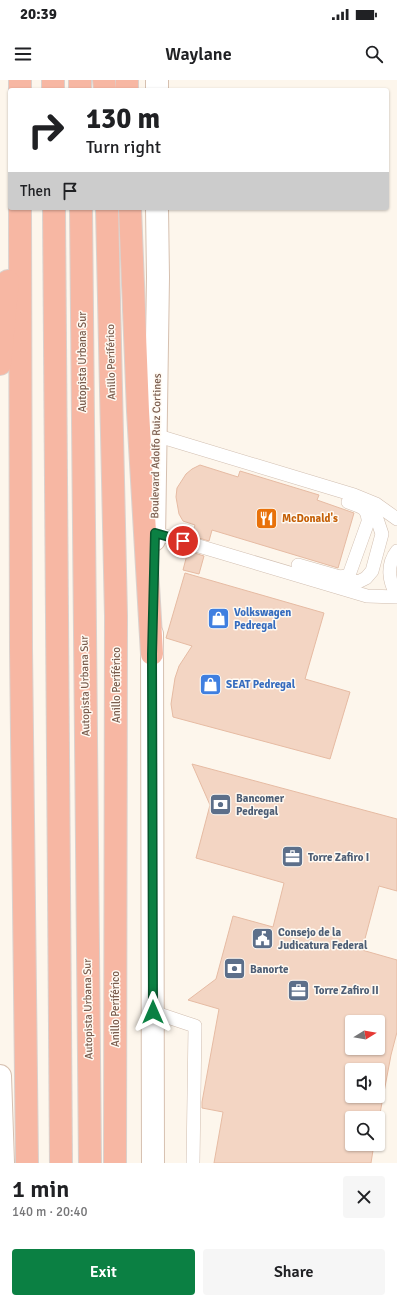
<!DOCTYPE html>
<html lang="en">
<head>
<meta charset="utf-8">
<style>
	:root { --surface:#fff; --page:#f6f6f6; --text:#202124; --muted:#757577; --accent:#0b8043 }
	body { margin:0; font-family:Signika,sans-serif; background:var(--page); color:var(--text); height:100vh; display:flex; flex-direction:column; font-size:15px; white-space:nowrap }
	* { box-sizing:border-box; margin:0 }
	p { font-size:13px; color:var(--muted) }
	.icon { flex:none; width:22px; height:22px; fill:none; stroke:currentColor; stroke-width:2; stroke-linecap:round; stroke-linejoin:round }
	.map { position:relative; height:1083px; overflow:hidden }
	.details { display:flex; flex-direction:column; background:var(--surface); flex:1 }
	.details>* { flex:none }
	.hud { position:absolute; left:8px; top:8px; width:381px; height:122px; border-radius:4px; box-shadow:0 1px 3px #0004; background:#fff; color:var(--text); overflow:hidden }
	.needle { width:26px; rotate:79deg }
	.buttons { position:absolute; left:345px; top:935px; display:grid; gap:8px }
	.buttons a { display:grid; place-items:center; width:40px; height:40px; border-radius:4px; background:var(--surface); box-shadow:0 1px 3px #0004; font-size:20px }
	.pin { position:absolute; display:grid; place-items:center; width:34px; height:34px; color:#fff; margin:-17px; border:2px solid #fff; border-radius:50%; box-shadow:0 1px 4px #0007 }
	.me { position:absolute; width:44px; margin:-22px; rotate:0deg; stroke-linejoin:round; filter:drop-shadow(0 0 3px #0008) }
	.turn { display:flex; align-items:center; gap:14px; height:84px; padding:0 12px; font-size:18px }
	.turn .icon { width:52px; height:52px; stroke-width:2.5 }
	.turn b { display:block; font-size:28px; line-height:34px }
	.then { display:flex; align-items:center; height:38px; padding:0 12px; background:#0003; gap:8px; font-size:15px }
	.round { display:grid; place-items:center; flex:none; width:42px; height:42px; border-radius:4px; background:var(--page) }
	.headline { display:flex; align-items:center; justify-content:space-between; height:68px; padding:0 12px }
	h1 { font-size:24px; font-weight:600; line-height:30px }
	.button { display:flex; gap:8px; margin-top:auto; padding:8px 12px }
	.button a { flex:1; height:46px; border-radius:4px; background:var(--accent); color:#fff; font-size:16px; font-weight:600; line-height:46px; text-align:center }
	.button a+a { background:var(--page); color:var(--text) }
	.status { display:flex; justify-content:space-between; align-items:center; height:28px; padding:0 20px; background:var(--surface); direction:ltr }
	.status svg { height:11px; fill:currentColor }
	header { display:flex; justify-content:space-between; align-items:center; height:52px; padding:0 12px; background:var(--surface); font-size:18px; font-weight:600 }
	.map>svg:first-child { display:block }
	.building { fill:#f3d5c3; stroke:#e6bba3; fill-rule:evenodd }
	.lines { fill:none; stroke-linecap:round; stroke-linejoin:round }
	.service-casing { stroke:#d1beb0; stroke-width:14 }
	.secondary-casing { stroke:#d6c0b0; stroke-width:24 }
	.motorway-casing { stroke:#dad1cd; stroke-width:24 }
	.service { stroke:#fff; stroke-width:13 }
	.secondary { stroke:#fff; stroke-width:22 }
	.motorway { stroke:#f7b7a3; stroke-width:22 }
	.route-casing { stroke:#07532c; stroke-width:10 }
	.route { stroke:#0b8043; stroke-width:7 }
	.labels { text-anchor:middle; dominant-baseline:central; stroke-width:3; stroke-linejoin:round; paint-order:stroke }
	.street-label { font-size:11px; fill:#7a5c4d; stroke:#fffaf3 }
	.food-label { font-size:11px; font-weight:bold; fill:#c56008; stroke:#fffaf3; text-anchor:start }
	.shop-label { font-size:11px; font-weight:bold; fill:#366cbe; stroke:#fffaf3; text-anchor:start }
	.service-label { font-size:11px; font-weight:bold; fill:#4e5e75; stroke:#fffaf3; text-anchor:start }
</style>
</head>
<body>
<div class="status"><b>20:39</b><svg viewBox="0 0 49 12"><path d="M0 12V9h3v3zM5 12V6h3v6zM10 12V3h3v9zM15 12V0h3v12zM26 1h20v11H26zM47 4h2v5h-2z"/></svg></div>
<header><svg class="icon" aria-label="menu" viewBox="0 0 24 24"><path d="M4 6h16M4 12h16M4 18h16"/></svg>Waylane<svg class="icon" aria-label="search" viewBox="0 0 24 24"><circle cx="10" cy="10" r="6"/><path d="M15 15l6 6"/></svg></header>
<div class="map">
<svg width="397" height="1083" viewBox="0 0 397 1083">
	<rect width="100%" height="100%" fill="#fdf6ec"/>
	<!-- building -->
	<g class="building">
		<polygon points="200,385 238,397 240,391 319,415 317,420 354,433 338,488 212,450 209,461 192,456 195,445 183,441 179,434 176,417 177,408 186,394 192,389"/>
		<polygon points="188,471 204,476 199,494 183,490"/>
		<polygon points="185,493 324,533 305,599 350,612 330,679 173,637 171,624 175,598 179,586 192,566 166,558"/>
		<path d="M192 684 397 739V811L379 806 362 870 397 880V952L391 975 378 1044V1038H352V1064H374L371 1083H214L223 1032 202 1028V1022L219 929 188 920 216 899 233 836 273 847 284 803 196 778 210 725ZM352 942H378V968H352ZM352 990H378V1016H352Z"/>
	</g>
	<g class="lines">
		<defs>
			<g id="service">
				<polyline points="155,355 354,415 376,424 397,439"/>
				<polyline points="155,453 367,516 397,517"/>
				<path d="M397 471C386 485 389 502 397 516"/>
				<path d="M298 485 340 497 349 495 368 442C369 428 360 426 348 422"/>
				<polyline points="340,497 358,502 366,498 372,491 382,454 377,439 373,433 365,428"/>
				<polyline points="153,932 195,946 193,1083"/>
			</g>
			<g id="secondary">
				<polyline points="157,10 157,0"/>
				<polyline points="154,460 158,197 157,128"/>
				<polyline points="152,554 153,1083"/>
				<polyline points="0,996 3,1083"/>
			</g>
			<g id="motorway">
				<polyline points="20,0 20,10"/>
				<polyline points="53,0 53,10"/>
				<polyline points="80,0 80,10"/>
				<polyline points="104,0 105,10"/>
				<polyline points="127,10 127,0"/>
				<polyline points="20,128 21,568 27,1083"/>
				<polyline points="54,128 61,1083"/>
				<polyline points="81,128 90,1083"/>
				<polyline points="107,128 116,536 115,1083"/>
				<polyline points="130,128 138,331 152,574"/>
				<polyline points="0,284 8,201"/>
			</g>
		</defs>
		<!-- service casing -->
		<use href="#service" class="service-casing"/>
		<!-- secondary casing -->
		<use href="#secondary" class="secondary-casing"/>
		<!-- motorway casing -->
		<use href="#motorway" class="motorway-casing"/>
		<!-- service -->
		<use href="#service" class="service"/>
		<!-- secondary -->
		<use href="#secondary" class="secondary"/>
		<!-- motorway -->
		<use href="#motorway" class="motorway"/>
	</g>
	<g class="lines">
		<defs>
			<polyline id="route" points="153,932 152,574 155,453 183,461"/>
		</defs>
		<!-- route casing -->
		<use href="#route" class="route-casing"/>
		<!-- route -->
		<use href="#route" class="route"/>
	</g>
	<!-- icons -->
	<defs>
		<symbol id="restaurant-square" viewBox="-11 -11 22 22"><rect x="-9" y="-9" width="18" height="18" rx="4" fill="#e8710a" stroke="#fffaf3"/><path d="M-5-6h1v4h1v-4h1v4h1v-4h1v5L-1.5 .5V6h-2V.5L-5-1ZM5-6V6H3V1.5H1.5Q1.5-4 5-6Z" fill="#fff"/></symbol>
		<symbol id="shop-square" viewBox="-11 -11 22 22"><rect x="-9" y="-9" width="18" height="18" rx="4" fill="#3f7fe0" stroke="#fffaf3"/><path d="M-5-2.5h2.3a2.7 3.5 0 0 1 5.4 0H5L5.5 6h-11ZM-1.5-2.5h3a1.5 2.3 0 0 0-3 0Z" fill="#fff"/></symbol>
		<symbol id="bank-square" viewBox="-11 -11 22 22"><rect x="-9" y="-9" width="18" height="18" rx="4" fill="#5c6f8a" stroke="#fffaf3"/><path d="M-6-4H6V4H-6ZM0-2.3a2.3 2.3 0 1 0 0 4.6a2.3 2.3 0 1 0 0-4.6Z" fill="#fff"/></symbol>
		<symbol id="office-square" viewBox="-11 -11 22 22"><rect x="-9" y="-9" width="18" height="18" rx="4" fill="#5c6f8a" stroke="#fffaf3"/><path d="M-6-3h4V-5.5h4V-3h4V5H-6ZM-1-4.5V-3h2v-1.5ZM-6 0V1H6V0Z" fill="#fff"/></symbol>
		<symbol id="civic-square" viewBox="-11 -11 22 22"><rect x="-9" y="-9" width="18" height="18" rx="4" fill="#5c6f8a" stroke="#fffaf3"/><path d="M-.6-6.5H3V-4.5H.6V-3L4-1V1h2V6H-6V1h2V-1L-.6-3ZM-1.2 2.5V6h2.4V2.5Z" fill="#fff"/></symbol>
	</defs>
	<g fill-rule="evenodd">
		<use href="#restaurant-square" x="254" y="426" width="25" height="25"/>
		<use href="#shop-square" x="206" y="526" width="25" height="25"/>
		<use href="#shop-square" x="198" y="592" width="25" height="25"/>
		<use href="#bank-square" x="208" y="712" width="25" height="25"/>
		<use href="#office-square" x="280" y="764" width="25" height="25"/>
		<use href="#civic-square" x="250" y="846" width="25" height="25"/>
		<use href="#bank-square" x="222" y="876" width="25" height="25"/>
		<use href="#office-square" x="286" y="898" width="25" height="25"/>
	</g>
	<g class="labels">
		<!-- street labels -->
		<g class="street-label">
			<text transform="translate(82 282) rotate(-90)">Autopista Urbana Sur</text>
			<text transform="translate(111 282) rotate(-91)">Anillo Periférico</text>
			<text transform="translate(156 366) rotate(-89)">Boulevard Adolfo Ruiz Cortines</text>
			<text transform="translate(116 605) rotate(-90)">Anillo Periférico</text>
			<text transform="translate(85 606) rotate(-91)">Autopista Urbana Sur</text>
			<text transform="translate(88 929) rotate(-91)">Autopista Urbana Sur</text>
			<text transform="translate(115 929) rotate(-90)">Anillo Periférico</text>
		</g>
		<!-- food labels -->
		<g class="food-label">
			<text x="282" y="438">McDonald's</text>
		</g>
		<!-- shop labels -->
		<g class="shop-label">
			<text x="234" y="532">Volkswagen<tspan x="234" dy="13">Pedregal</tspan></text>
			<text x="226" y="604">SEAT Pedregal</text>
		</g>
		<!-- service labels -->
		<g class="service-label">
			<text x="236" y="718">Bancomer<tspan x="236" dy="13">Pedregal</tspan></text>
			<text x="308" y="777">Torre Zafiro I</text>
			<text x="278" y="852">Consejo de la<tspan x="278" dy="13">Judicatura Federal</tspan></text>
			<text x="250" y="889">Banorte</text>
			<text x="314" y="910">Torre Zafiro II</text>
		</g>
	</g>
</svg>
<div class="buttons">
<a><svg class="needle" viewBox="-14 -14 28 28"><path d="M0-13l5 13h-10z" fill="#e53935"/><path d="M0 13l5-13h-10z" fill="#757577"/></svg></a>
<a><svg class="icon" aria-label="sound" viewBox="0 0 24 24"><path d="M4 9h4l5-4v14l-5-4H4zM17 9q2 3 0 6"/></svg></a>
<a><svg class="icon" aria-label="search" viewBox="0 0 24 24"><circle cx="10" cy="10" r="6"/><path d="M15 15l6 6"/></svg></a>
</div>
<div class="pin" style="left:183px;top:461px;background:#d93025"><svg class="icon" aria-label="arrive" viewBox="0 0 24 24"><path d="M6 21V4h12l-3 4 3 4H6"/></svg></div>
<svg class="me" style="left:153px;top:932px" viewBox="-20 -20 40 40"><path d="M0-17L14 15 0 8-14 15z" fill="#0b8043" stroke="#fff" stroke-width="4"/></svg>
<div class="hud">
<div class="turn"><svg class="icon" aria-label="right" viewBox="0 0 24 24"><path d="M7 20v-9h11M14 6l5 5-5 5"/></svg><div><b>130 m</b>Turn right</div></div>
<div class="then">Then<svg class="icon" aria-label="arrive" viewBox="0 0 24 24"><path d="M6 21V4h12l-3 4 3 4H6"/></svg></div>
</div>
</div>
<section class="details">
<div class="headline"><div><h1>1 min</h1><p>140 m · 20:40</p></div><a class="round"><svg class="icon" aria-label="close" viewBox="0 0 24 24"><path d="M6 6l12 12M18 6L6 18"/></svg></a></div>
<div class="button"><a>Exit</a><a>Share</a></div>
</section>
</body>
</html>
